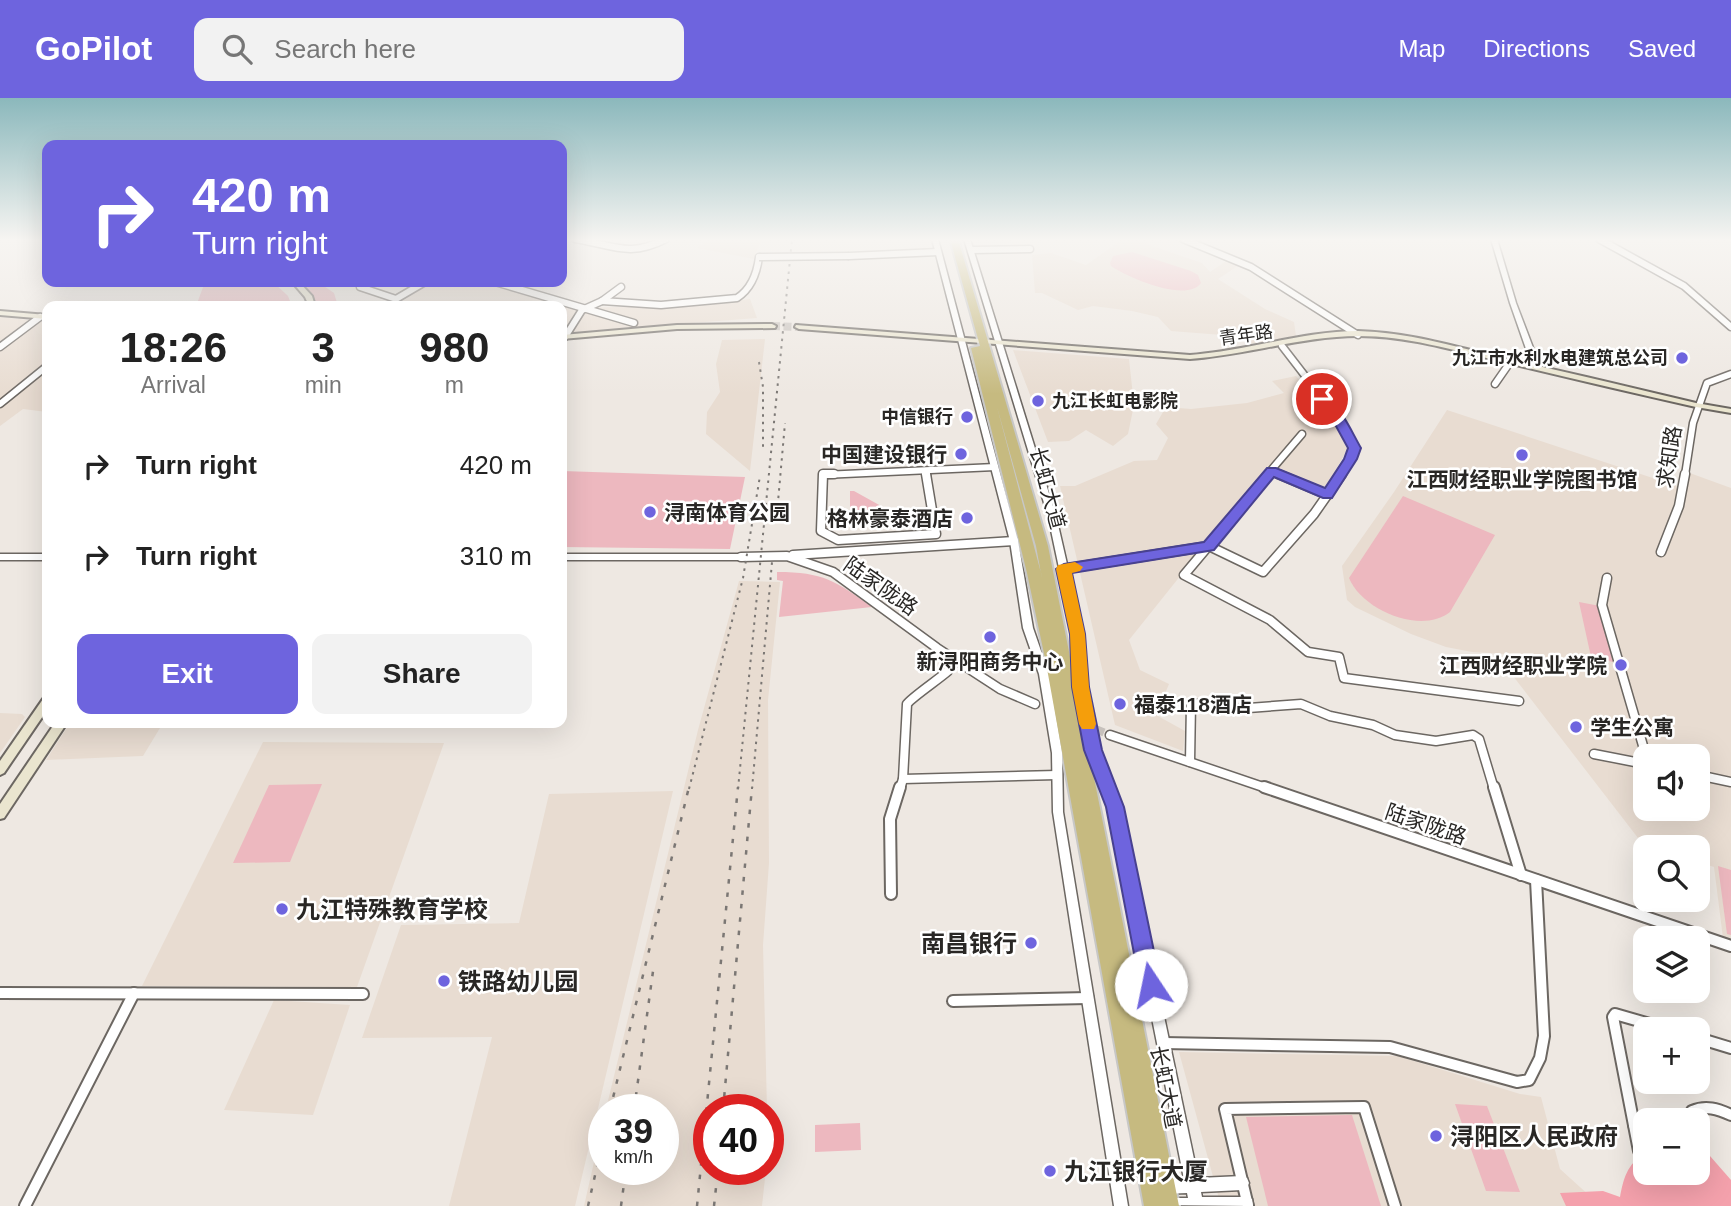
<!DOCTYPE html>
<html lang="en">
<head>
<meta charset="utf-8">
<style>
	:root { --surface:#fff; --page:#f2f2f2; --text:#222; --muted:#767676; --accent:#6e64de }
	body { margin:0; font-family:Arial,"Noto Sans SC",sans-serif; background:var(--page); color:var(--text); height:100vh; display:flex; flex-direction:column; font-size:26px; white-space:nowrap }
	* { box-sizing:border-box; margin:0 }
	p { font-size:23px; color:var(--muted) }
	.icon { flex:none; width:38px; height:38px; fill:none; stroke:currentColor; stroke-width:2; stroke-linecap:round; stroke-linejoin:round }
	.map { position:relative; flex:1; overflow:hidden }
	.drawer { position:absolute; left:42px; top:203px; width:525px; height:427px; display:flex; flex-direction:column; background:var(--surface); border-radius:14px; box-shadow:0 7px 28px #0002 }
	.drawer>* { flex:none }
	.top-card { position:absolute; left:42px; top:42px; width:525px; height:147px; border-radius:14px; box-shadow:0 7px 28px #0002; background:#6e64de; color:#fff; overflow:hidden }
	.buttons { position:absolute; left:1633px; top:646px; display:grid; gap:14px }
	.buttons a { display:grid; place-items:center; width:77px; height:77px; border-radius:14px; background:var(--surface); box-shadow:0 7px 28px #0002; font-size:35px }
	.speed { position:absolute; left:588px; top:996px; display:flex; gap:14px; font-size:35px; font-weight:700; text-align:center }
	.speed>* { display:grid; place-content:center; width:91px; height:91px; border-radius:50%; background:var(--surface); box-shadow:0 7px 28px #0002; line-height:1 }
	.speed small { font-size:18px; font-weight:400 }
	.speed .limit { border:10px solid #d22; background:#fff; color:#111 }
	.pin { position:absolute; display:grid; place-items:center; width:60px; height:60px; color:#fff; margin:-30px; border:4px solid #fff; border-radius:50%; box-shadow:0 2px 7px #0007 }
	.me { position:absolute; width:77px; margin:-38px; rotate:349deg; stroke-linejoin:round; filter:drop-shadow(0 0 5px #0008) }
	.turn { display:flex; align-items:center; gap:24px; height:147px; padding:0 35px; font-size:32px }
	.turn .icon { width:91px; height:91px; stroke-width:2.5 }
	.turn b { display:block; font-size:49px; line-height:60px }
	.eta { display:flex; justify-content:space-evenly; align-items:center; height:119px; text-align:center }
	.eta b { font-size:42px; font-weight:600; line-height:49px }
	.button { display:flex; gap:14px; margin-top:auto; padding:14px 35px }
	.button a { flex:1; height:80px; border-radius:14px; background:var(--accent); color:#fff; font-size:28px; font-weight:600; line-height:80px; text-align:center }
	.button a+a { background:var(--page); color:var(--text) }
	ul { padding:0; list-style:none }
	li { display:flex; align-items:center; gap:21px; height:91px; padding:0 35px }
	li div { flex:1 }
	li b { display:block; font-size:26px }
	li em { font-style:normal }
	header { display:flex; align-items:center; gap:42px; box-sizing:border-box; height:98px; padding:0 35px; background:var(--accent); color:#fff }
	header strong { font-size:33px }
	nav { display:flex; gap:38px; margin-inline-start:auto; font-size:24px }
	.search { width:490px; height:63px; background:var(--page); display:flex; align-items:center; gap:18px; box-sizing:border-box; padding:0 24px; border-radius:14px; color:var(--muted); font-size:26px }
	.map>svg:first-child { display:block }
	.built { fill:#e8dcd1; fill-rule:evenodd }
	.green { fill:#edb8bf }
	.forest { fill:#f4a1ac }
	.lines { fill:none; stroke-linecap:round; stroke-linejoin:round }
	.minor-tunnel { stroke:#c7c1bc; stroke-width:8; stroke-dasharray:8 3.5; stroke-linecap:butt }
	.secondary-tunnel { stroke:#c7c1bc; stroke-width:8; stroke-dasharray:8 3.5; stroke-linecap:butt }
	.minor-far2-casing { stroke:#6c6762; stroke-width:9 }
	.minor-far1-casing { stroke:#6c6762; stroke-width:11 }
	.minor-casing { stroke:#6c6762; stroke-width:14 }
	.tertiary-casing { stroke:#6c6762; stroke-width:3 }
	.secondary-casing { stroke:#6c6762; stroke-width:4 }
	.trunk-casing { stroke:#c7c7c6; stroke-width:4 }
	.minor-far2 { stroke:#fff; stroke-width:6 }
	.minor-far1 { stroke:#fff; stroke-width:8 }
	.minor { stroke:#fff; stroke-width:10 }
	.tertiary { fill:#fff; fill-rule:evenodd }
	.secondary { fill:#eae5cf; fill-rule:evenodd }
	.trunk { fill:#c6ba80; fill-rule:evenodd }
	.rail-far1 { stroke:#7b7774; stroke-width:2; stroke-dasharray:2.5 5; stroke-linecap:butt }
	.rail { stroke:#7b7774; stroke-width:2.5; stroke-dasharray:4.5 9; stroke-linecap:butt }
	.minor-bridge-casing { stroke:#6c6762; stroke-width:9; stroke-linecap:butt }
	.minor-bridge { stroke:#fff; stroke-width:6 }
	.route { fill:#6e64de; stroke:#484190; stroke-width:2 }
	.slow { fill:#f59e0b }
	.poi-dot { fill:#6e64de; stroke:#fff; stroke-width:2.5 }
	.labels { text-anchor:middle; dominant-baseline:central; stroke-width:5; stroke-linejoin:round; paint-order:stroke }
	.far-street-label { font-size:18px; fill:#292725; stroke:#fff }
	.far-poi-label { font-size:18px; font-weight:bold; fill:#292725; stroke:#fff; text-anchor:end }
	.poi-label { font-size:21px; font-weight:bold; fill:#292725; stroke:#fff; text-anchor:end }
	.street-label { font-size:21px; fill:#292725; stroke:#fff }
	.near-poi-label { font-size:24px; font-weight:bold; fill:#292725; stroke:#fff; text-anchor:start }
</style>
</head>
<body>
<header>
<strong>GoPilot</strong>
<div class="search"><svg class="icon" aria-label="search" viewBox="0 0 24 24"><circle cx="10" cy="10" r="6"/><path d="M15 15l6 6"/></svg>Search here</div>
<nav><a>Map</a><a>Directions</a><a>Saved</a></nav>
</header>
<div class="map">
<svg width="1731" height="1108" viewBox="0 0 1731 1108">
	<rect width="100%" height="100%" fill="#eee8e2"/>
	<!-- built -->
	<g class="built">
		<polygon points="709,141 761,141 754,161 697,150"/>
		<polygon points="1123,141 1132,141 1202,165 1210,174 1229,161 1239,167 1218,181 1265,211 1294,224 1296,238 1249,246 1235,238 1171,233 1158,219 1132,213 1093,208 1078,212 1042,195 1035,195 1032,157 1051,155 1086,167"/>
		<polygon points="428,184 481,184 575,210 705,207 750,201 757,220 562,235 562,208 387,208"/>
		<polygon points="0,219 47,224 47,314 23,311 0,328"/>
		<polygon points="765,241 750,373 706,336 707,314 720,294 716,266 722,242"/>
		<polygon points="1013,252 1129,261 1134,307 1128,336 1113,348 1086,332 1069,343 1048,344"/>
		<polygon points="1296,278 1331,320 1345,343 1347,352 1325,391 1269,367 1129,542 1140,572 1169,586 1156,617 1185,633 1183,653 1115,627 1060,388 1075,388 1134,363 1157,362 1168,340 1156,326 1166,309 1191,311 1247,305 1284,295 1272,283"/>
		<path d="M1447 312 1686 391 1687 374 1731 390V842L1723 840 1714 769 1698 764V749H1645L1513 578 1507 556 1472 554 1446 549 1411 536 1355 509 1347 502 1342 468 1394 394ZM1645 658H1698V710H1645Z"/>
		<polygon points="739,483 780,484 768,602 769,765 763,847 767,1011 709,1012 709,1071 766,1071 762,1108 584,1108 604,1020 604,1071 663,1071 663,1012 606,1011 698,632"/>
		<polygon points="0,615 22,616 25,619 0,655"/>
		<polygon points="70,625 163,625 143,658 46,662"/>
		<polygon points="263,644 444,645 357,889 142,888"/>
		<polygon points="673,693 575,1108 449,1108 492,939 362,940 401,827 519,825 549,696"/>
		<polygon points="274,902 350,907 313,1017 224,1012"/>
		<polygon points="1179,954 1398,958 1520,996 1541,999 1560,1071 1601,1108 1221,1108"/>
	</g>
	<!-- green -->
	<g class="green">
		<path d="M1132 154 1191 173 1198 177 1201 185C1187 205 1128 180 1111 168L1110 165 1113 158Z"/>
		<polygon points="205,184 273,184 288,198 292,208 196,208"/>
		<polygon points="304,184 318,184 334,195 338,208 317,208"/>
		<polygon points="562,373 745,379 730,451 562,449"/>
		<polygon points="850,393 854,393 881,408 867,419 867,423 850,424"/>
		<path d="M1403 398 1495 437 1450 514C1421 537 1362 512 1349 480Z"/>
		<path d="M777 474C824 474 835 483 872 509L779 519 783 483 777 482Z"/>
		<polygon points="1579,504 1600,508 1613,564 1591,559"/>
		<polygon points="322,686 290,764 233,765 269,687"/>
		<polygon points="1718,768 1731,772 1731,837 1727,836"/>
		<polygon points="1455,1006 1487,1008 1520,1094 1486,1093"/>
		<polygon points="1352,1017 1381,1108 1268,1108 1246,1019"/>
		<polygon points="860,1025 861,1052 815,1054 815,1027"/>
	</g>
	<!-- forest -->
	<path class="forest" d="M1698 1050 1710 1058 1731 1082V1108H1566L1560 1095 1603 1093 1620 1099C1623 1083 1627 1064 1645 1057V1074H1698Z"/>
	<g class="lines">
		<!-- minor-tunnel -->
		<polyline class="minor-tunnel" points="1086,627 1110,637"/>
		<!-- secondary-tunnel -->
		<polyline class="secondary-tunnel" points="772,228 799,229"/>
		<defs>
			<g id="minor-far2">
				<path d="M575 141C613 147 629 160 666 141"/>
				<polyline points="1183,141 1251,169 1358,237"/>
				<polyline points="1599,141 1684,188 1731,229"/>
				<polyline points="971,152 1030,151"/>
				<polyline points="849,158 938,154"/>
				<polyline points="495,184 634,225"/>
				<polyline points="360,189 396,201 425,184"/>
				<path d="M602 203 661 207 737 200C751 191 757 175 759 159"/>
				<polyline points="565,239 582,212 602,203 621,189"/>
				<polyline points="1282,248 1336,318 1354,350 1341,377"/>
				<polyline points="0,249 40,219"/>
				<polyline points="1495,286 1511,263"/>
				<polyline points="0,306 47,268"/>
				<polyline points="926,373 927,377"/>
				<polyline points="1272,373 1282,377"/>
				<polyline points="823,377 995,369"/>
				<polyline points="1267,377 1302,336"/>
				<polyline points="1685,377 1693,325 1707,285 1731,276"/>
			</g>
			<g id="minor-far1">
				<polyline points="834,376 823,376 821,433 838,442 936,436 926,376"/>
				<polyline points="1269,376 1184,477 1270,522 1308,554 1339,559 1344,580 1519,603"/>
				<polyline points="1278,376 1328,397"/>
				<polyline points="1661,454 1679,408 1685,376"/>
				<polyline points="793,457 1014,443"/>
				<polyline points="741,459 787,458 833,474 937,550 1000,591 1035,606"/>
				<polyline points="1064,471 1209,448 1263,474 1314,416 1342,376"/>
				<polyline points="1607,480 1602,507 1646,658"/>
				<polyline points="1110,637 1269,691"/>
				<polyline points="1594,656 1645,666"/>
				<polyline points="1190,664 1191,605 1235,611 1301,606 1330,618 1373,627 1395,637 1436,643 1473,637 1479,641 1494,691"/>
				<polyline points="1698,677 1731,684"/>
				<polyline points="903,681 1057,677"/>
				<path d="M900 691 903 681 907 606C911 600 939 581 948 573"/>
			</g>
			<g id="minor">
				<polyline points="1264,689 1731,848"/>
				<polyline points="1494,689 1521,777"/>
				<polyline points="891,796 890,721 900,689"/>
				<polyline points="0,895 363,896"/>
				<polyline points="953,903 1088,900"/>
				<polyline points="1698,940 1731,950"/>
				<polyline points="1163,945 1390,949 1517,984 1529,982 1540,960 1544,938 1536,782"/>
				<path d="M1692 1022V1013C1706 1007 1718 1011 1731 1017"/>
				<polyline points="1634,1027 1645,1030"/>
				<polyline points="1639,1053 1613,919 1615,916 1667,931"/>
				<polyline points="25,1108 134,895"/>
				<polyline points="1248,1108 1225,1011 1364,1009 1395,1108"/>
			</g>
			<g id="tertiary">
				<polygon points="932,141 938,141 1018,443 1033,530 1049,576 1062,655 1063,714 1128,1108 1114,1108 1053,714 1052,655 1039,576 1023,530 1010,443"/>
				<polygon points="964,141 970,141 1056,418 1083,536 1086,588 1098,652 1120,709 1198,1080 1242,1078 1247,1080 1249,1085 1247,1090 1242,1092 1201,1094 1202,1099 1247,1099 1252,1101 1253,1108 1161,1107 1163,1102 1168,1100 1188,1100 1187,1095 1163,1096 1158,1094 1156,1089 1158,1084 1163,1082 1184,1081 1110,709 1088,652 1076,588 1073,536 1048,418"/>
				<polygon points="1491,141 1497,141 1516,205 1540,268 1539,270 1536,270 1532,268 1510,205"/>
				<rect x="0" y="456" width="47" height="6"/>
				<polygon points="562,456 741,456 745,459 741,462 562,462"/>
			</g>
			<g id="secondary">
				<polygon points="292,184 299,184 312,198 315,208 309,208 305,199"/>
				<polygon points="0,213 47,217 47,221 0,217"/>
				<polygon points="772,226 776,228 775,230 677,231 562,241 562,237 677,227"/>
				<path d="M796 227 1190 257C1246 253 1304 233 1358 233 1406 234 1453 248 1499 259 1565 274 1630 289 1696 305L1731 311V315L1696 309C1630 294 1565 279 1499 263 1453 252 1406 238 1358 238 1304 238 1246 257 1190 261L799 231 795 229Z"/>
				<polygon points="47,600 47,612 4,675 0,677 0,663 43,601"/>
				<polygon points="55,625 67,625 4,720 0,721 0,706"/>
			</g>
			<path id="trunk" d="M950 141H958L1048 448 1179 1108H1144L1046 565 1027 475 971 250 980 248ZM997 309 1036 448 1042 481 1041 475Z"/>
		</defs>
		<!-- minor-far2 casing -->
		<use href="#minor-far2" class="minor-far2-casing"/>
		<!-- minor-far1 casing -->
		<use href="#minor-far1" class="minor-far1-casing"/>
		<!-- minor casing -->
		<use href="#minor" class="minor-casing"/>
		<!-- tertiary casing -->
		<use href="#tertiary" class="tertiary-casing"/>
		<!-- secondary casing -->
		<use href="#secondary" class="secondary-casing"/>
		<!-- trunk casing -->
		<use href="#trunk" class="trunk-casing"/>
		<!-- minor-far2 -->
		<use href="#minor-far2" class="minor-far2"/>
		<!-- minor-far1 -->
		<use href="#minor-far1" class="minor-far1"/>
		<!-- minor -->
		<use href="#minor" class="minor"/>
		<!-- tertiary -->
		<use href="#tertiary" class="tertiary"/>
		<!-- secondary -->
		<use href="#secondary" class="secondary"/>
		<!-- trunk -->
		<use href="#trunk" class="trunk"/>
		<!-- rail-far1 -->
		<g class="rail-far1">
			<polyline points="759,264 763,289 763,351"/>
			<polyline points="777,415 785,325"/>
			<polyline points="689,691 743,480 760,378"/>
			<polyline points="738,691 792,141"/>
			<polyline points="752,691 772,464"/>
		</g>
		<!-- rail -->
		<g class="rail">
			<polyline points="610,1012 689,689"/>
			<polyline points="634,1012 654,866"/>
			<polyline points="723,1012 752,689"/>
			<polyline points="588,1108 604,1038"/>
			<polyline points="621,1108 626,1071"/>
			<polyline points="697,1108 738,689"/>
			<polyline points="714,1108 718,1071"/>
		</g>
		<defs>
			<polyline id="minor-bridge" points="759,159 849,158"/>
		</defs>
		<!-- minor-bridge casing -->
		<use href="#minor-bridge" class="minor-bridge-casing"/>
		<!-- minor-bridge -->
		<use href="#minor-bridge" class="minor-bridge"/>
	</g>
	<!-- sky -->
	<linearGradient id="sky" x2="0" y2="1"><stop stop-color="#8bb8bc"/><stop offset="0.48" stop-color="#f7f5f2"/><stop offset="1" stop-color="#f7f5f2" stop-opacity="0"/></linearGradient>
	<rect width="1731" height="296" fill="url(#sky)"/>
	<!-- route -->
	<path class="route" d="M1322 298C1340 305 1351 333 1361 350L1357 361 1332 400H1323L1274 379 1214 452 1072 475 1085 536 1089 589 1102 652 1124 709 1161 887 1158 894 1151 897 1144 894 1140 887 1106 709 1084 652 1072 589 1070 536 1056 471 1064 466 1204 444 1267 370H1276L1325 390 1344 361 1348 350 1331 319 1316 301Z"/>
	<!-- slow -->
	<polygon class="slow" points="1075,464 1083,469 1080,473 1072,475 1085,536 1089,589 1096,626 1094,631 1082,631 1079,626 1072,589 1070,536 1056,471 1058,467"/>
	<!-- markers -->
	<g class="poi-dot">
		<circle cx="1682" cy="260" r="7"/>
		<circle cx="1038" cy="303" r="7"/>
		<circle cx="967" cy="319" r="7"/>
		<circle cx="961" cy="356" r="7"/>
		<circle cx="1522" cy="357" r="7"/>
		<circle cx="650" cy="414" r="7"/>
		<circle cx="967" cy="420" r="7"/>
		<circle cx="990" cy="539" r="7"/>
		<circle cx="1621" cy="567" r="7"/>
		<circle cx="1120" cy="606" r="7"/>
		<circle cx="1576" cy="629" r="7"/>
		<circle cx="282" cy="811" r="7"/>
		<circle cx="1031" cy="845" r="7"/>
		<circle cx="444" cy="883" r="7"/>
		<circle cx="1436" cy="1038" r="7"/>
		<circle cx="1050" cy="1073" r="7"/>
	</g>
	<g class="labels">
		<!-- far-street labels -->
		<g class="far-street-label">
			<text transform="translate(1246 237) rotate(-8)">青年路</text>
		</g>
		<!-- far-poi labels -->
		<g class="far-poi-label">
			<text x="1668" y="260">九江市水利水电建筑总公司</text>
			<text x="1052" y="303" text-anchor="start">九江长虹电影院</text>
			<text x="953" y="319">中信银行</text>
		</g>
		<!-- poi labels -->
		<g class="poi-label">
			<text x="947" y="356">中国建设银行</text>
			<text x="1522" y="381" text-anchor="middle">江西财经职业学院图书馆</text>
			<text x="664" y="414" text-anchor="start">浔南体育公园</text>
			<text x="953" y="420">格林豪泰酒店</text>
			<text x="990" y="563" text-anchor="middle">新浔阳商务中心</text>
			<text x="1607" y="567">江西财经职业学院</text>
			<text x="1134" y="606" text-anchor="start">福泰118酒店</text>
			<text x="1590" y="629" text-anchor="start">学生公寓</text>
		</g>
		<!-- street labels -->
		<g class="street-label">
			<text transform="translate(1669 359) rotate(-81)">求知路</text>
			<text transform="translate(1048 390) rotate(75)">长虹大道</text>
			<text transform="translate(881 488) rotate(35)">陆家陇路</text>
			<text transform="translate(1426 726) rotate(19)">陆家陇路</text>
			<text transform="translate(1166 989) rotate(79)">长虹大道</text>
		</g>
		<!-- near-poi labels -->
		<g class="near-poi-label">
			<text x="296" y="811">九江特殊教育学校</text>
			<text x="1017" y="845" text-anchor="end">南昌银行</text>
			<text x="458" y="883">铁路幼儿园</text>
			<text x="1450" y="1038">浔阳区人民政府</text>
			<text x="1064" y="1073">九江银行大厦</text>
		</g>
	</g>
</svg>
<div class="buttons">
<a><svg class="icon" aria-label="sound" viewBox="0 0 24 24"><path d="M4 9h4l5-4v14l-5-4H4zM17 9q2 3 0 6"/></svg></a>
<a><svg class="icon" aria-label="search" viewBox="0 0 24 24"><circle cx="10" cy="10" r="6"/><path d="M15 15l6 6"/></svg></a>
<a><svg class="icon" aria-label="layers" viewBox="0 0 24 24"><path d="M12 4l9 5-9 5-9-5zM3 14l9 5 9-5"/></svg></a>
<a>+</a>
<a>−</a>
</div>
<div class="speed"><div>39<small>km/h</small></div><div class="limit">40</div></div>
<div class="pin" style="left:1322px;top:301px;background:#d93025"><svg class="icon" aria-label="arrive" viewBox="0 0 24 24"><path d="M6 21V4h12l-3 4 3 4H6"/></svg></div>
<svg class="me" style="left:1151px;top:887px" viewBox="-20 -20 40 40"><circle r="19" fill="#fff"/><path d="M0-13L10 11 0 6-10 11z" fill="#6e64de"/></svg>
<div class="top-card">
<div class="turn"><svg class="icon" aria-label="right" viewBox="0 0 24 24"><path d="M7 20v-9h11M14 6l5 5-5 5"/></svg><div><b>420 m</b>Turn right</div></div>
</div>
<section class="drawer">
<div class="eta">
<div><b>18:26</b><p>Arrival</p></div>
<div><b>3</b><p>min</p></div>
<div><b>980</b><p>m</p></div>
</div>
<ul>
<li><svg class="icon" aria-label="right" viewBox="0 0 24 24"><path d="M7 20v-9h11M14 6l5 5-5 5"/></svg><div><b>Turn right</b></div><em>420 m</em></li>
<li><svg class="icon" aria-label="right" viewBox="0 0 24 24"><path d="M7 20v-9h11M14 6l5 5-5 5"/></svg><div><b>Turn right</b></div><em>310 m</em></li>
</ul>
<div class="button"><a>Exit</a><a>Share</a></div>
</section>
</div>
</body>
</html>
